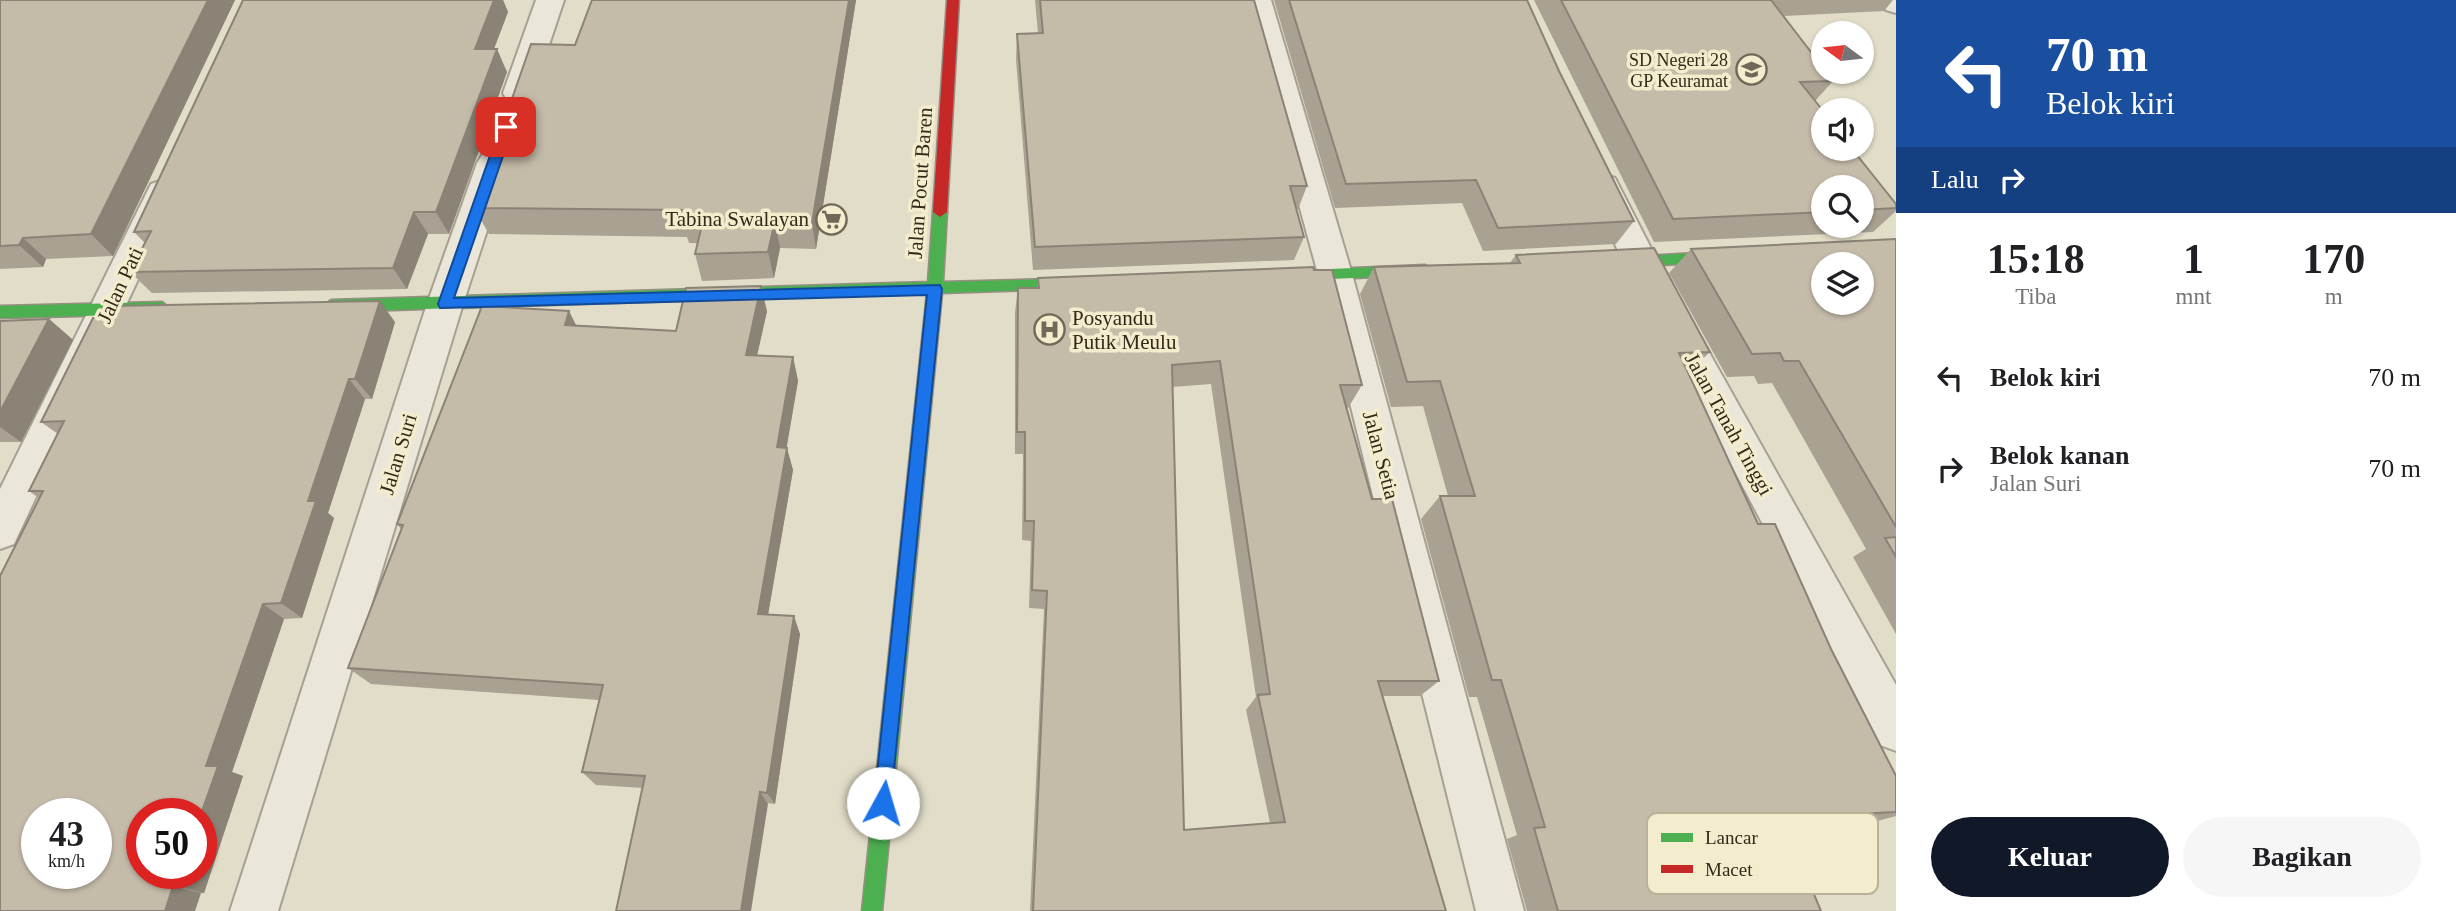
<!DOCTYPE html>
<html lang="id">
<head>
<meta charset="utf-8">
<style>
	:root { --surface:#fff; --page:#f6f6f6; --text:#202124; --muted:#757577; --accent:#111827 }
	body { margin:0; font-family:Georgia,serif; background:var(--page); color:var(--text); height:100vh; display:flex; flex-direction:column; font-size:26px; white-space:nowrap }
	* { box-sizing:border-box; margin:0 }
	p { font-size:23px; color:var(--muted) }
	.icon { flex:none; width:38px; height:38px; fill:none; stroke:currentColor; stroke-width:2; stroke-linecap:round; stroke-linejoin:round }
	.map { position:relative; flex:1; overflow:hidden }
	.details { display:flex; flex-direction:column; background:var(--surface); width:560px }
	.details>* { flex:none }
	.top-card { background:#1a4fa0; color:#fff; overflow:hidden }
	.needle { width:46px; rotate:285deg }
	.fabs { position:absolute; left:1811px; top:21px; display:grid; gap:14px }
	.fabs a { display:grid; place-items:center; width:63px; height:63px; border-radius:50%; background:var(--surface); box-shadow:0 2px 5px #0004; font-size:35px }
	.speed { position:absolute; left:21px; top:798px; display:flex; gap:14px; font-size:35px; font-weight:700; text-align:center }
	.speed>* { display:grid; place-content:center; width:91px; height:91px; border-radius:50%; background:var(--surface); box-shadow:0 2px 5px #0004; line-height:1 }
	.speed small { font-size:18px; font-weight:400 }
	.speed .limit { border:10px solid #d22; background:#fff; color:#111 }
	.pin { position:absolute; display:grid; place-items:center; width:60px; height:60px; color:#fff; margin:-30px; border-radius:14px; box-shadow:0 4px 10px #0006 }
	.me { position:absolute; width:77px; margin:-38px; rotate:6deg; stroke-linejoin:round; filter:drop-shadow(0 0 5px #0008) }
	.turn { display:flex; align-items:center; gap:24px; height:147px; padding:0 35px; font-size:32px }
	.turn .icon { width:91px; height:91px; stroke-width:2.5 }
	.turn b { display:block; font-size:49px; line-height:60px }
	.then { display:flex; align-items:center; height:66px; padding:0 35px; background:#0003; gap:14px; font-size:26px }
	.eta { display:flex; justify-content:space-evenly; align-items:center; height:119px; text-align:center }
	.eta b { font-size:42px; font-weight:700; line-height:49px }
	.cta { display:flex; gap:14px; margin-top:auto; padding:14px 35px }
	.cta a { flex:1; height:80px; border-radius:42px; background:var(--accent); color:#fff; font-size:28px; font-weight:700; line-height:80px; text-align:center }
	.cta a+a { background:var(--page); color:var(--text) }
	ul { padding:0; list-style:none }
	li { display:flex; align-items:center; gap:21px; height:91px; padding:0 35px }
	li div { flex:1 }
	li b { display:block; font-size:26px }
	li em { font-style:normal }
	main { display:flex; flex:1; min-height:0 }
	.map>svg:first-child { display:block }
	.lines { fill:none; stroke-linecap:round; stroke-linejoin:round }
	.street-casing { stroke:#a6a092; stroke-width:4 }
	.fast-casing { stroke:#969082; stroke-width:3 }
	.jam-casing { stroke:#969082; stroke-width:3 }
	.street { fill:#eae6da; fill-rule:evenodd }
	.fast { fill:#4caf50; fill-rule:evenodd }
	.jam { fill:#c62828; fill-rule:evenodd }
	.wall { fill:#a9a191; fill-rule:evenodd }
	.shaded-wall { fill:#8a8376 }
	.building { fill:#c5bba9; stroke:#8a8376; stroke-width:2; fill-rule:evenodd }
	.route { fill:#1a73e8; stroke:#114b97; stroke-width:2 }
	.labels { text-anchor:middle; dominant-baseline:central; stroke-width:7; stroke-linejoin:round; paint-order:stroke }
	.far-poi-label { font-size:18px; fill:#33291b; stroke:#f4edcd; text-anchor:end }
	.street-label { font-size:21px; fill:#33291b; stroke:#f4edcd }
	.poi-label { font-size:21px; fill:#33291b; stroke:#f4edcd; text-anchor:end }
	.key { fill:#f4edcd; stroke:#bab298; stroke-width:2 }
	.key-label { font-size:19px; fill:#33291b }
</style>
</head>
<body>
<main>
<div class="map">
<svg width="1896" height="911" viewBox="0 0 1896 911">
	<rect width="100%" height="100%" fill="#e2ddc8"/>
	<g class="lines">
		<defs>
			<g id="street">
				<polygon points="536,0 564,0 533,93 529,100 518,103 507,100 503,93"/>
				<polygon points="1243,0 1271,0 1352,274 1524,911 1476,911 1318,274"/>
				<polygon points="1879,0 1896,0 1896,13 1886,10"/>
				<polygon points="493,152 504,155 509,163 463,304 278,911 230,911 427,304 477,163 482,155"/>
				<polygon points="1603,174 1615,178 1656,258 1896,685 1896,751 1880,745 1623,261 1587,186 1591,178"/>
				<polygon points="163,180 175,184 179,192 14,544 0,549 0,489 147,192 151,184"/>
			</g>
			<g id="fast">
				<polygon points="940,207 947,212 943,282 1089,278 1096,283 1089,288 942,293 882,911 862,911 927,293 331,312 324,306 331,300 928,282 933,212"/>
				<polygon points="1733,251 1740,256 1733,261 1608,268 1601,263 1608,258"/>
				<polygon points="1425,265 1432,270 1425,275 1283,281 1276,276 1283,271"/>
				<polygon points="162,302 169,308 162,314 0,318 0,306"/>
			</g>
			<polygon id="jam" points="947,0 959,0 947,212 940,217 933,212"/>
		</defs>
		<!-- street casing -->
		<use href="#street" class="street-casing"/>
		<!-- fast casing -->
		<use href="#fast" class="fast-casing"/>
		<!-- jam casing -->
		<use href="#jam" class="jam-casing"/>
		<!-- street -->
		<use href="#street" class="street"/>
		<!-- fast -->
		<use href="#fast" class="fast"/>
		<!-- jam -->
		<use href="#jam" class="jam"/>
	</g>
	<!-- wall -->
	<g class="wall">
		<polygon points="0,0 235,0 113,256 46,259 43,267 0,269"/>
		<polygon points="243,0 503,0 508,12 494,49 507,72 449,234 428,234 407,289 152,293 130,272 145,243 134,232"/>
		<polygon points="592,0 856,0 816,249 780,248 774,278 702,281 695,254 697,243 689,243 687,237 489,234 474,208 575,45"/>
		<polygon points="1035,0 1254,0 1307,186 1298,209 1296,209 1304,237 1294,260 1033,270 1016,59 1017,34 1038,33"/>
		<polygon points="1274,0 1527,0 1559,71 1634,221 1616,244 1483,251 1462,203 1335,208"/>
		<path d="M1534 0H1893L1884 11 1784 16 1833 81 1815 101 1896 204V211L1873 232 1654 242ZM1824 187H1862V226H1824Z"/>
		<polygon points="1896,239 1896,634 1853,557 1866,549 1772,383 1758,384 1754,376 1727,377 1669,273 1691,249"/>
		<polygon points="1516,255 1710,352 1688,373 1758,524 1831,649 1896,776 1896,816 1870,823 1786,827 1821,911 1527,911 1507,839 1517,835 1477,697 1469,697 1421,519 1440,496 1448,496 1423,406 1391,407 1360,294 1374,267 1510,263"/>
		<path d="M1038 278 1362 385 1348 408H1346L1372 499 1439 681 1420 696H1383L1446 911H1030L1044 609 1029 608 1031 541 1022 540 1023 454H1015V312L1018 288H1037ZM1211 384 1256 697 1246 710 1270 823 1184 830 1172 387Z"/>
		<polygon points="767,311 757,355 793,357 798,381 786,448 793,470 768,615 800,634 775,804 643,788 596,785 582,772 599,700 371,684 348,668 401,529 397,524 576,325 676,331"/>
		<polygon points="49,319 73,340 21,442 0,442 0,321"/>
		<polygon points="395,322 372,399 365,399 328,513 334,518 302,618 284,619 232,772 243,776 204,893 0,911 39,498 29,491 58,434 41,422"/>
	</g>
	<!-- shaded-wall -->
	<g class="shaded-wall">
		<polygon points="208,0 235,0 113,256 91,234"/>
		<polygon points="493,0 503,0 508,12 485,72 475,49"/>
		<polygon points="849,0 856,0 816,249 812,223"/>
		<polygon points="497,49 507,72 449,234 436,212"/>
		<polygon points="414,212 428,234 407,289 393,268"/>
		<polygon points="775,221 780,248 774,278 768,252"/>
		<polygon points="23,238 46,259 43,267 19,245"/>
		<polygon points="761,286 767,311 752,378 746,355"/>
		<polygon points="380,301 395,322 372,399 355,379"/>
		<polygon points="569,311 581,335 565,325"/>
		<polygon points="49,319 73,340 21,442 0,427 0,412"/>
		<polygon points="793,357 798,381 783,469 777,447"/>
		<polygon points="349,379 365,399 328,513 334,518 302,618 281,603 308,501"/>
		<polygon points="787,448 793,470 765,632 758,614"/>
		<polygon points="263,604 284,619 232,772 243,776 204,893 177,886 181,873 201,873 201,814 206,766"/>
		<polygon points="794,616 800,634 775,804 767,793"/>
		<polygon points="760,792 768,804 751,911 741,911"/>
		<polygon points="173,886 201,893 195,911 165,911"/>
	</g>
	<!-- building -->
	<g class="building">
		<polygon points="0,0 208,0 91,234 23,238 19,245 0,246"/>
		<polygon points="243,0 494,0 475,49 497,49 436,212 414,212 393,268 130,272 151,231 134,232"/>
		<polygon points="592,0 849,0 812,223 775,221 768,252 695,254 704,217 681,216 683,210 474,208 531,44 575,45"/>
		<polygon points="1040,0 1254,0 1307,186 1290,186 1304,237 1035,247 1017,34 1043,33"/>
		<polygon points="1289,0 1527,0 1559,71 1634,221 1498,228 1476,180 1346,184"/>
		<polygon points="1561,0 1771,0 1824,69 1824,72 1826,72 1833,81 1800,82 1824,112 1824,149 1852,149 1896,204 1896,208 1862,210 1862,187 1824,187 1824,212 1673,219"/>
		<path d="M1896 239V527L1799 361H1784L1780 353 1752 354 1691 249ZM1824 264H1862V303H1824Z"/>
		<polygon points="1654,248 1710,352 1679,353 1758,524 1775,524 1831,649 1896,776 1896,812 1782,818 1821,911 1558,911 1534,828 1545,827 1501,680 1492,680 1440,496 1475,496 1440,381 1407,382 1374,267 1520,263 1516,255"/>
		<path d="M1313 267 1314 270H1332L1362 385H1340L1372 499H1392L1439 681H1378L1446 911H1033L1047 591 1032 590 1034 521H1025V432H1017L1018 288H1039L1038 278ZM1220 361 1270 694 1258 695 1285 822 1184 830 1172 365Z"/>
		<polygon points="761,286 746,355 793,357 777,447 787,448 758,614 794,616 767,793 760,792 741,911 616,911 645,776 582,772 603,685 348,668 403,525 397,524 482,306 569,311 565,325 676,331 686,288"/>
		<path d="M380 301 355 379H349L308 501H316L281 603 263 604 206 766H218L201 814H142V873H181L177 886H173L165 911H0V576L43 491H29L64 421 41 422 93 318H107L113 306ZM37 814H96V873H37Z"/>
		<polygon points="49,319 0,412 0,321"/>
		<polygon points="1896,537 1896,557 1885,538"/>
	</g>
	<!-- route -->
	<polygon class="route" points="506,122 513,127 454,298 940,285 942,289 890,810 883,812 876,810 874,803 927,295 440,308 438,304 500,127"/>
	<!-- icons -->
	<defs>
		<symbol id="school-ring" viewBox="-11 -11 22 22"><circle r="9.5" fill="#f4edcd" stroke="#706858" stroke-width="1.5"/><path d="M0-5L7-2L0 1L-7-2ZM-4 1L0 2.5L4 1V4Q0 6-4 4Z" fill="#706858"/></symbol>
		<symbol id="supermarket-ring" viewBox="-11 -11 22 22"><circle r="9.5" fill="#f4edcd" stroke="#706858" stroke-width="1.5"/><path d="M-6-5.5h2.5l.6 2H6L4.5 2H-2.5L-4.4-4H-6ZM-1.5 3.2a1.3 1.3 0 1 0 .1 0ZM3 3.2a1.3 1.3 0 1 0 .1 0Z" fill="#706858"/></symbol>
		<symbol id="hospital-ring" viewBox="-11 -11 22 22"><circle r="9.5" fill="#f4edcd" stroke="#706858" stroke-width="1.5"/><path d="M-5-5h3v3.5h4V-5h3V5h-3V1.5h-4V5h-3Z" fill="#706858"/></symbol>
	</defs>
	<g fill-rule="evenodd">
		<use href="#school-ring" x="1734" y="52" width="35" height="35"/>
		<use href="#supermarket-ring" x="814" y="202" width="35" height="35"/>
		<use href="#hospital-ring" x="1032" y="312" width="35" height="35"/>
	</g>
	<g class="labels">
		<!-- far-poi labels -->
		<g class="far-poi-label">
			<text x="1728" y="60">SD Negeri 28<tspan x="1728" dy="21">GP Keuramat</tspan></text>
		</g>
		<!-- street labels -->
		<g class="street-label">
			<text transform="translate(920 183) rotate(-86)">Jalan Pocut Baren</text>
			<text transform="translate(120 285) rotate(-65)">Jalan Pati</text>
			<text transform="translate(1729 424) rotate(61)">Jalan Tanah Tinggi</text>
			<text transform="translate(398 454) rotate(-73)">Jalan Suri</text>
			<text transform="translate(1381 455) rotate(75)">Jalan Setia</text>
		</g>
		<!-- poi labels -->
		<g class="poi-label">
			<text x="809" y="219">Tabina Swalayan</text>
			<text x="1072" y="318" text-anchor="start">Posyandu<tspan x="1072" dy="24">Putik Meulu</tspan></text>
		</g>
	</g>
	<!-- legend -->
	<rect x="1647" y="813" width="231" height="81" rx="10" class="key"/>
	<rect x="1661" y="833" width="32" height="9" fill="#4caf50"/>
	<rect x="1661" y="865" width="32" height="8" fill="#c62828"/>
	<g class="key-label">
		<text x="1705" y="844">Lancar</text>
		<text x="1705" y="876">Macet</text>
	</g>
</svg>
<div class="fabs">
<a><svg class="needle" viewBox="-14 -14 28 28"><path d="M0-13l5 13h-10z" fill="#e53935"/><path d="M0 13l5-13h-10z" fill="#757577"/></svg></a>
<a><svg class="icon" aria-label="sound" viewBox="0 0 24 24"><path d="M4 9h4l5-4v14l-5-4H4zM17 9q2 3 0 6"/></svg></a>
<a><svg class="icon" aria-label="search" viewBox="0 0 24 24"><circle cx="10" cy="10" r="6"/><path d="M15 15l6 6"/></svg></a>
<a><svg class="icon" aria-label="layers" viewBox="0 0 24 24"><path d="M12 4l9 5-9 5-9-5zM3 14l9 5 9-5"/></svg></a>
</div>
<div class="speed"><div>43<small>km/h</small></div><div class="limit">50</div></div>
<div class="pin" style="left:506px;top:127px;background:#d93025"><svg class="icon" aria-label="arrive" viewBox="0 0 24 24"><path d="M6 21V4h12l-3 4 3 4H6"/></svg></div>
<svg class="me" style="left:883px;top:803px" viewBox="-20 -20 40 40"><circle r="19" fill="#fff"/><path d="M0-13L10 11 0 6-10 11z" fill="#1a73e8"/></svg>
</div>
<section class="details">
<div class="top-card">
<div class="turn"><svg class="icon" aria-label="left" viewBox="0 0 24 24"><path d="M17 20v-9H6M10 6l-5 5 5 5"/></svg><div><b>70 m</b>Belok kiri</div></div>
<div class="then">Lalu<svg class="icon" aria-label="right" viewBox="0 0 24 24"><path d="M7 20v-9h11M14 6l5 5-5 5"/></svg></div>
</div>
<div class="eta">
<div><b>15:18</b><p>Tiba</p></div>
<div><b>1</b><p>mnt</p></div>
<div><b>170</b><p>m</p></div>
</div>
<ul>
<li><svg class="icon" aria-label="left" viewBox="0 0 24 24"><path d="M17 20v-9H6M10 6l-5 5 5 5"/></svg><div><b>Belok kiri</b></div><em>70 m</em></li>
<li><svg class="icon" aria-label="right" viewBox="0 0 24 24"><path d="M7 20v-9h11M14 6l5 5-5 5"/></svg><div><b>Belok kanan</b><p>Jalan Suri</p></div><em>70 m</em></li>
</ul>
<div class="cta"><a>Keluar</a><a>Bagikan</a></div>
</section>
</main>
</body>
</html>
